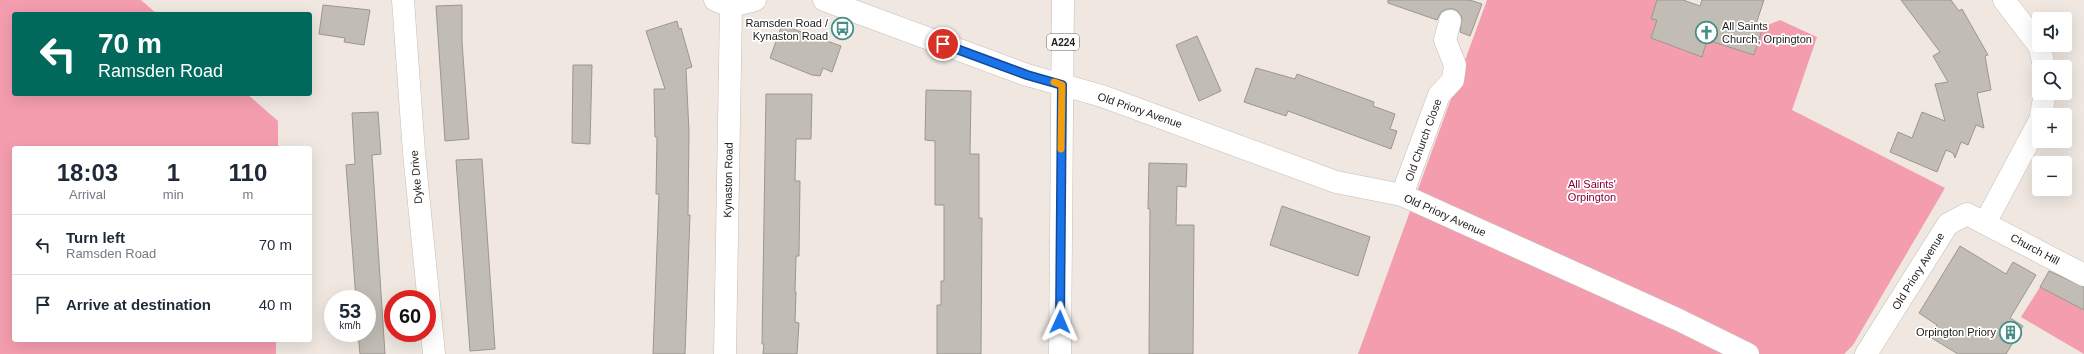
<!DOCTYPE html>
<html lang="en">
<head>
<meta charset="utf-8">
<style>
	:root { --surface:#fff; --page:#f6f6f7; --text:#1f2937; --muted:#747a83; --line:#e0e1e3 }
	body { margin:0; font-family:Arial,sans-serif; background:var(--page); color:var(--text); height:100vh; display:flex; flex-direction:column; font-size:15px; white-space:nowrap }
	* { box-sizing:border-box; margin:0 }
	p { font-size:13px; color:var(--muted) }
	.icon { flex:none; width:22px; height:22px; fill:none; stroke:currentColor; stroke-width:2; stroke-linecap:round; stroke-linejoin:round }
	.map { position:relative; flex:1; overflow:hidden }
	.side { position:absolute; left:12px; top:146px; width:300px; height:196px; display:flex; flex-direction:column; background:var(--surface); border-radius:4px; box-shadow:0 4px 16px #0002 }
	.side>* { flex:none }
	.hud { position:absolute; left:12px; top:12px; width:300px; height:84px; border-radius:4px; box-shadow:0 4px 16px #0002; background:#00695c; color:#fff; overflow:hidden }
	.fabs { position:absolute; left:2032px; top:12px; display:grid; gap:8px }
	.fabs a { display:grid; place-items:center; width:40px; height:40px; border-radius:4px; background:var(--surface); box-shadow:0 4px 16px #0002; font-size:20px }
	.speed { position:absolute; left:324px; top:290px; display:flex; gap:8px; font-size:20px; font-weight:700; text-align:center }
	.speed>* { display:grid; place-content:center; width:52px; height:52px; border-radius:50%; background:var(--surface); box-shadow:0 4px 16px #0002; line-height:1 }
	.speed small { font-size:10px; font-weight:400 }
	.speed .limit { border:6px solid #d22; background:#fff; color:#111 }
	.pin { position:absolute; display:grid; place-items:center; width:34px; height:34px; color:#fff; margin:-17px; border:2px solid #fff; border-radius:50%; box-shadow:0 1px 4px #0007 }
	.me { position:absolute; width:44px; margin:-22px; rotate:1deg; stroke-linejoin:round; filter:drop-shadow(0 0 3px #0008) }
	.turn { display:flex; align-items:center; gap:14px; height:84px; padding:0 20px; font-size:18px }
	.turn .icon { width:52px; height:52px; stroke-width:2.5 }
	.turn b { display:block; font-size:28px; line-height:34px }
	.eta { display:flex; justify-content:space-evenly; align-items:center; height:68px; text-align:center }
	.eta b { font-size:24px; font-weight:700; line-height:28px }
	ul { padding:0; list-style:none }
	li { display:flex; align-items:center; gap:12px; height:60px; padding:0 20px; border-top:1px solid var(--line) }
	li div { flex:1 }
	li b { display:block; font-size:15px }
	li em { font-style:normal }
	.map>svg:first-child { display:block }
	.green { fill:#f49daf }
	.building { fill:#c1bdb4; stroke:#9b978f }
	.lines { fill:none; stroke-linecap:round; stroke-linejoin:round }
	.street-casing { stroke:#c6beb8; stroke-width:23 }
	.primary-casing { stroke:#c6beb8; stroke-width:23 }
	.street { stroke:#fff; stroke-width:22 }
	.primary { stroke:#fff; stroke-width:22 }
	.route-casing { stroke:#114b97; stroke-width:10 }
	.route { stroke:#1a73e8; stroke-width:7 }
	.slow { stroke:#f59e0b; stroke-width:7 }
	.labels { text-anchor:middle; dominant-baseline:central; stroke-width:3.5; stroke-linejoin:round; paint-order:stroke }
	.shield { fill:#fff; stroke:#62605f; stroke-width:1 }
	.shield-label { font-size:10px; font-weight:bold; fill:#1f1c1a }
	.poi-label { font-size:11px; fill:#1f1c1a; stroke:#fff; text-anchor:end }
	.street-label { font-size:11px; fill:#1f1c1a; stroke:#fff }
	.park-label { font-size:11px; fill:#860039; stroke:#fff }
</style>
</head>
<body>
<div class="map">
<svg width="2084" height="354" viewBox="0 0 2084 354">
	<rect width="100%" height="100%" fill="#efe7e0"/>
	<!-- green -->
	<g class="green">
		<polygon points="0,0 141,0 157,14 14,14 14,94 247,94 278,121 278,148 14,148 14,340 276,340 276,354 0,354"/>
		<polygon points="1487,0 1657,0 1652,19 1657,20 1651,38 1665,42 1683,43 1681,50 1702,56 1707,40 1754,55 1763,27 1780,20 1817,37 1792,110 1945,188 1853,345 1844,354 1358,354"/>
		<polygon points="2040,287 2084,310 2084,354 2021,317"/>
	</g>
	<!-- building -->
	<g class="building">
		<polygon points="1388,0 1470,0 1482,4 1470,36 1460,32 1462,17 1458,12 1454,9 1447,9 1441,12 1437,20 1388,3"/>
		<polygon points="1657,0 1683,0 1700,6 1702,0 1764,0 1756,24 1763,27 1754,55 1707,40 1702,57 1651,38 1657,20 1651,19"/>
		<polygon points="1901,0 1951,0 1959,11 1962,9 1988,55 1985,56 1991,90 1977,93 1984,128 1976,125 1968,145 1961,142 1955,158 1953,153 1946,150 1937,172 1890,152 1898,132 1912,138 1922,112 1945,121 1935,84 1948,82 1933,56 1940,52"/>
		<polygon points="323,5 370,10 364,45 344,42 345,38 319,34"/>
		<polygon points="462,5 462,42 469,139 445,141 436,6"/>
		<polygon points="677,21 679,29 681,28 692,67 686,69 689,132 688,215 690,215 685,354 653,354 659,194 656,194 657,137 655,137 654,89 665,89 646,31"/>
		<polygon points="782,25 841,46 832,72 823,68 820,76 812,75 770,58"/>
		<polygon points="1197,36 1221,91 1199,101 1176,45"/>
		<polygon points="573,65 592,65 590,144 572,143"/>
		<polygon points="1256,68 1295,79 1297,74 1374,102 1373,106 1395,114 1390,129 1397,131 1391,149 1288,111 1286,116 1244,102"/>
		<polygon points="926,90 971,91 970,154 979,154 979,218 982,218 981,354 937,354 937,305 941,305 941,281 944,281 944,205 935,205 935,141 925,140"/>
		<polygon points="766,94 812,94 811,139 796,139 795,181 800,181 799,256 796,256 795,292 796,292 795,322 799,323 797,354 763,354 764,344 762,344"/>
		<polygon points="378,112 381,154 372,155 385,354 360,354 358,333 367,333 367,299 356,299 346,165 355,164 352,113"/>
		<polygon points="482,159 495,349 470,351 456,160"/>
		<polygon points="1149,163 1187,164 1186,187 1177,186 1176,225 1194,225 1193,354 1149,354 1150,209 1148,209"/>
		<polygon points="1282,206 1370,237 1358,276 1270,245"/>
		<polygon points="1960,246 2006,274 2013,262 2036,275 2010,318 2023,326 2006,354 1958,354 1930,337 1937,325 1919,313"/>
		<polygon points="2049,271 2084,287 2084,310 2040,287"/>
	</g>
	<g class="lines">
		<defs>
			<g id="street">
				<polyline points="403,0 414,153 434,354"/>
				<polyline points="715,0 731,6 755,0"/>
				<polyline points="824,0 1027,75 1102,96 1336,182 1402,195 1679,320 1748,354"/>
				<polyline points="2004,0 2040,47 2044,67"/>
				<polyline points="2041,115 2045,93"/>
				<polyline points="1402,195 1439,95 1453,80 1455,65 1445,40 1450,21"/>
				<polyline points="1985,223 2039,122"/>
				<polyline points="725,354 731,6"/>
				<polyline points="1866,354 1948,224 1967,214 2084,275"/>
			</g>
			<polyline id="primary" points="1060,354 1063,0"/>
		</defs>
		<!-- street casing -->
		<use href="#street" class="street-casing"/>
		<!-- primary casing -->
		<use href="#primary" class="primary-casing"/>
		<!-- street -->
		<use href="#street" class="street"/>
		<!-- primary -->
		<use href="#primary" class="primary"/>
	</g>
	<g class="lines">
		<defs>
			<polyline id="route" points="943,44 1027,75 1062,85 1060,322"/>
		</defs>
		<!-- route casing -->
		<use href="#route" class="route-casing"/>
		<!-- route -->
		<use href="#route" class="route"/>
		<!-- slow -->
		<polyline class="slow" points="1054,82 1062,85 1061,149"/>
	</g>
	<!-- icons -->
	<defs>
		<symbol id="bus-ring" viewBox="-11 -11 22 22"><circle r="9.5" fill="#fff" stroke="#478e89" stroke-width="1.5"/><path d="M-5-6H5V4H4V6H2V4H-2V6H-4V4H-5ZM-3.5-4V0h7V-4ZM-3.5 1.2v1.5H-2V1.2ZM2 1.2v1.5H3.5V1.2Z" fill="#478e89"/></symbol>
		<symbol id="church-ring" viewBox="-11 -11 22 22"><circle r="9.5" fill="#fff" stroke="#478e89" stroke-width="1.5"/><path d="M-1.2-6h2.4v3.5h3.3v2.4h-3.3V6h-2.4V-.1h-3.3v-2.4h3.3Z" fill="#478e89"/></symbol>
		<symbol id="building-ring" viewBox="-11 -11 22 22"><circle r="9.5" fill="#fff" stroke="#478e89" stroke-width="1.5"/><path d="M-4-6H4V6H1V3H-1V6H-4ZM-2.5-4.3h1.7v1.8h-1.7ZM.8-4.3h1.7v1.8H.8ZM-2.5-1h1.7V.8h-1.7ZM.8-1h1.7V.8H.8Z" fill="#478e89"/></symbol>
	</defs>
	<g fill-rule="evenodd">
		<use href="#bus-ring" x="830" y="16" width="25" height="25"/>
		<use href="#church-ring" x="1694" y="20" width="25" height="25"/>
		<use href="#building-ring" x="1998" y="320" width="25" height="25"/>
	</g>
	<g class="labels">
		<!-- shield labels -->
		<rect class="shield" x="1047" y="34" width="32" height="16" rx="3"/>
		<g class="shield-label">
			<text x="1063" y="42">A224</text>
		</g>
		<!-- poi labels -->
		<g class="poi-label">
			<text x="828" y="23">Ramsden Road /<tspan x="828" dy="13">Kynaston Road</tspan></text>
			<text x="1722" y="26" text-anchor="start">All Saints<tspan x="1722" dy="13">Church, Orpington</tspan></text>
			<text x="1996" y="332">Orpington Priory</text>
		</g>
		<!-- street labels -->
		<g class="street-label">
			<text transform="translate(1140 110) rotate(19)">Old Priory Avenue</text>
			<text transform="translate(1423 140) rotate(-70)">Old Church Close</text>
			<text transform="translate(416 177) rotate(-95)">Dyke Drive</text>
			<text transform="translate(728 180) rotate(-89)">Kynaston Road</text>
			<text transform="translate(1445 215) rotate(24)">Old Priory Avenue</text>
			<text transform="translate(2035 249) rotate(28)">Church Hill</text>
			<text transform="translate(1918 271) rotate(-58)">Old Priory Avenue</text>
		</g>
		<!-- park labels -->
		<g class="park-label">
			<text x="1592" y="184">All Saints'<tspan x="1592" dy="13">Orpington</tspan></text>
		</g>
	</g>
</svg>
<div class="fabs">
<a><svg class="icon" aria-label="sound" viewBox="0 0 24 24"><path d="M4 9h4l5-4v14l-5-4H4zM17 9q2 3 0 6"/></svg></a>
<a><svg class="icon" aria-label="search" viewBox="0 0 24 24"><circle cx="10" cy="10" r="6"/><path d="M15 15l6 6"/></svg></a>
<a>+</a>
<a>−</a>
</div>
<div class="speed"><div>53<small>km/h</small></div><div class="limit">60</div></div>
<div class="pin" style="left:943px;top:44px;background:#d93025"><svg class="icon" aria-label="arrive" viewBox="0 0 24 24"><path d="M6 21V4h12l-3 4 3 4H6"/></svg></div>
<svg class="me" style="left:1060px;top:322px" viewBox="-20 -20 40 40"><path d="M0-17L14 15 0 8-14 15z" fill="#1a73e8" stroke="#fff" stroke-width="4"/></svg>
<div class="hud">
<div class="turn"><svg class="icon" aria-label="left" viewBox="0 0 24 24"><path d="M17 20v-9H6M10 6l-5 5 5 5"/></svg><div><b>70 m</b>Ramsden Road</div></div>
</div>
<section class="side">
<div class="eta">
<div><b>18:03</b><p>Arrival</p></div>
<div><b>1</b><p>min</p></div>
<div><b>110</b><p>m</p></div>
</div>
<ul>
<li><svg class="icon" aria-label="left" viewBox="0 0 24 24"><path d="M17 20v-9H6M10 6l-5 5 5 5"/></svg><div><b>Turn left</b><p>Ramsden Road</p></div><em>70 m</em></li>
<li><svg class="icon" aria-label="arrive" viewBox="0 0 24 24"><path d="M6 21V4h12l-3 4 3 4H6"/></svg><div><b>Arrive at destination</b></div><em>40 m</em></li>
</ul>
</section>
</div>
</body>
</html>
